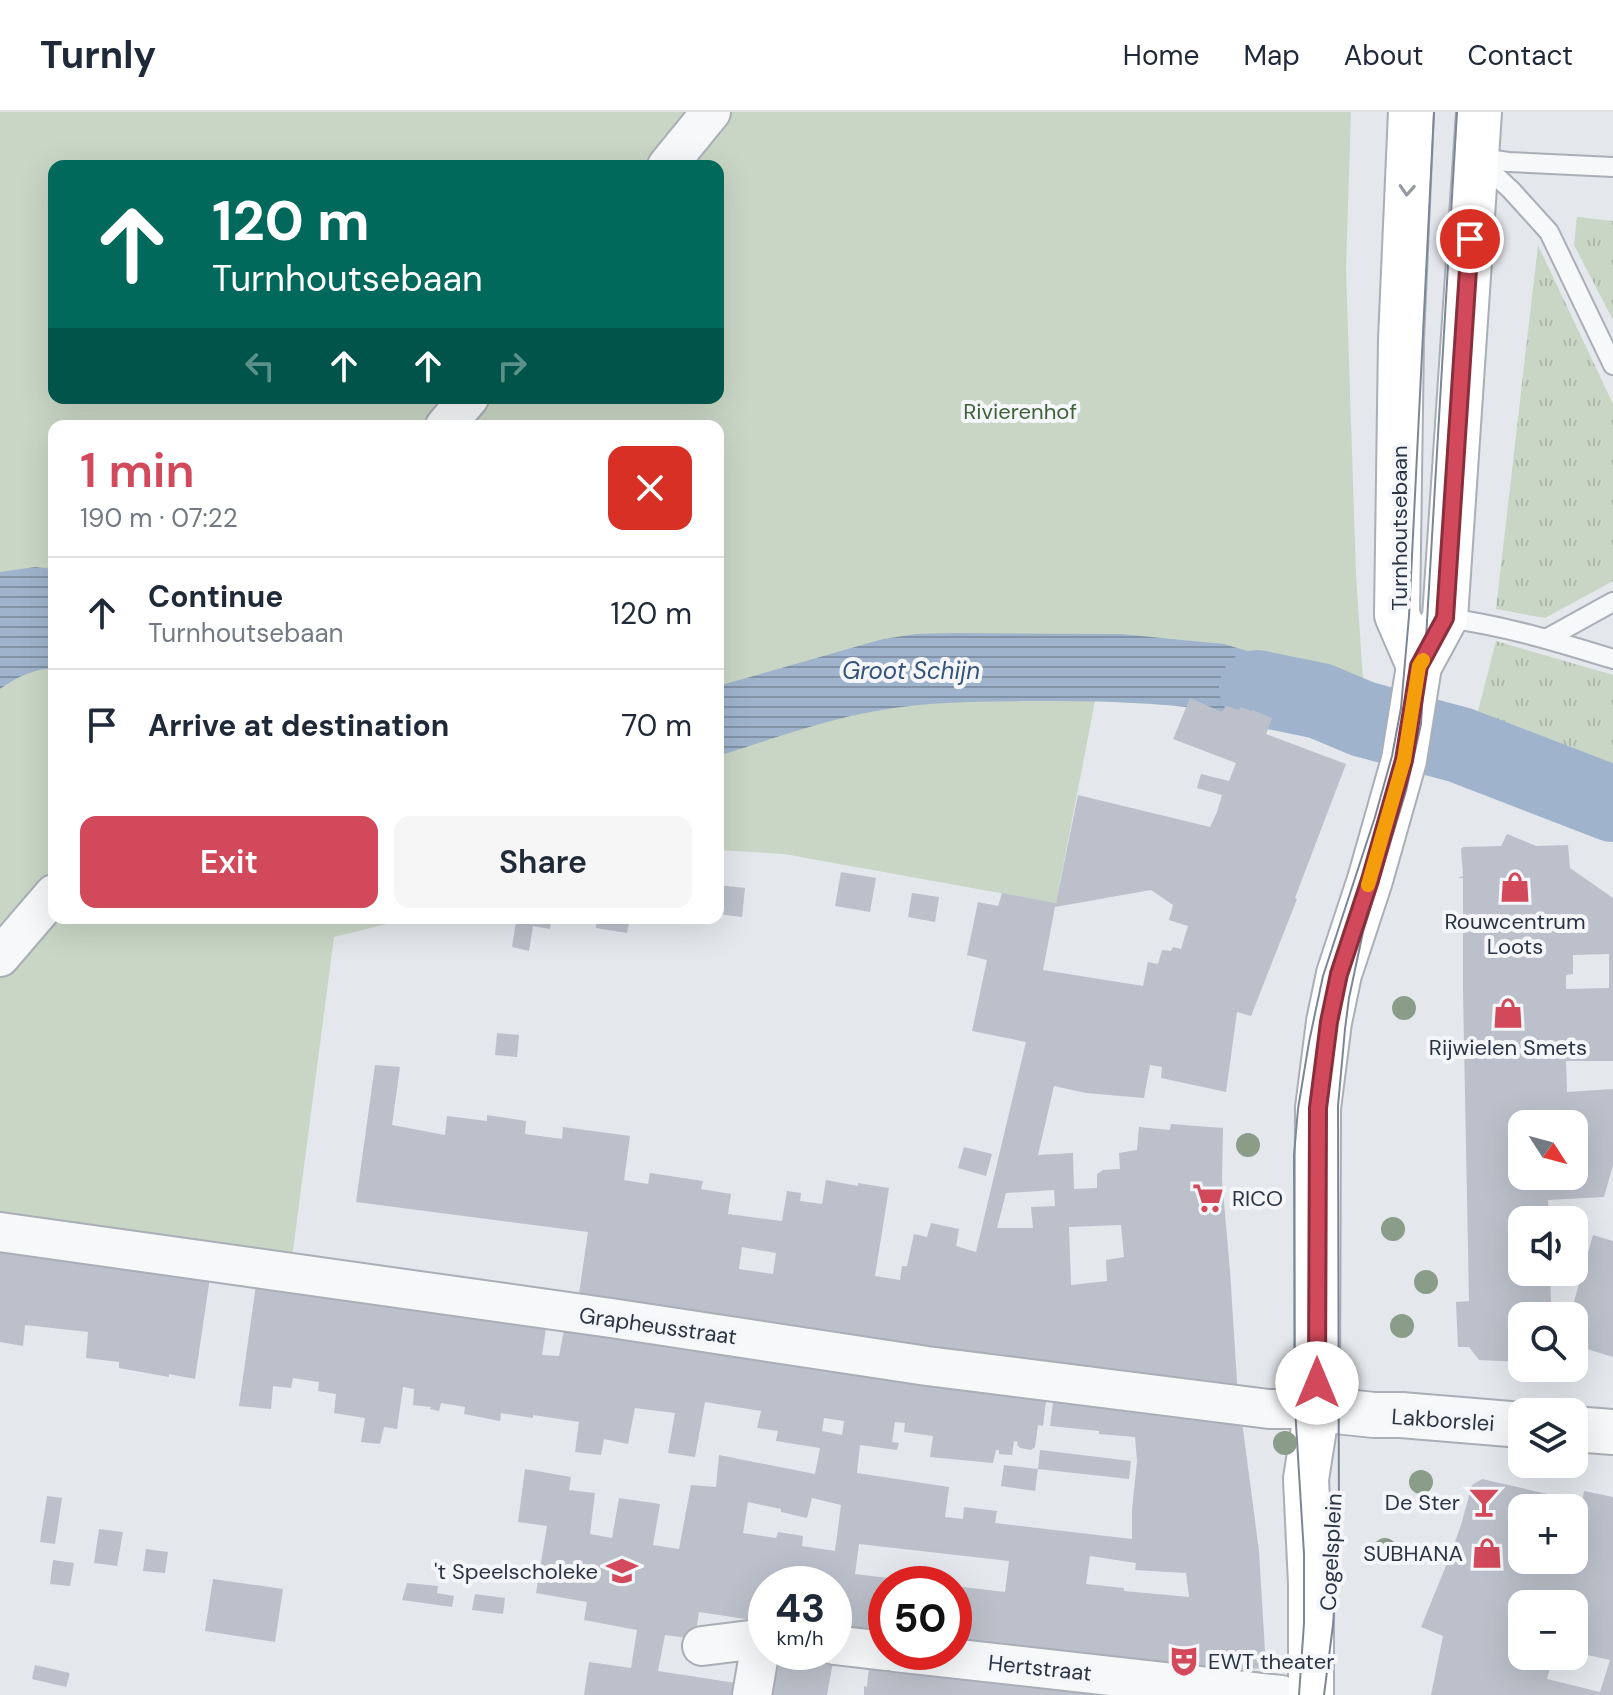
<!DOCTYPE html>
<html lang="en">
<head>
<meta charset="utf-8">
<style>
	:root { --surface:#fff; --page:#f6f6f7; --text:#1f2937; --muted:#747a83; --line:#e0e1e3; --accent:#d1495b }
	body { margin:0; font-family:"DM Sans",sans-serif; background:var(--page); color:var(--text); height:100vh; display:flex; flex-direction:column; font-size:30px; white-space:nowrap }
	* { box-sizing:border-box; margin:0 }
	p { font-size:26px; color:var(--muted) }
	.icon { flex:none; width:44px; height:44px; fill:none; stroke:currentColor; stroke-width:2; stroke-linecap:round; stroke-linejoin:round }
	.map { position:relative; flex:1; overflow:hidden }
	.sheet { position:absolute; left:48px; top:308px; width:676px; height:504px; display:flex; flex-direction:column; background:var(--surface); border-radius:16px; box-shadow:0 8px 32px #0002 }
	.sheet>* { flex:none }
	.banner { position:absolute; left:48px; top:48px; width:676px; height:244px; border-radius:16px; box-shadow:0 8px 32px #0002; background:#00695c; color:#fff; overflow:hidden }
	.needle { width:52px; rotate:126deg }
	.controls { position:absolute; left:1508px; top:998px; display:grid; gap:16px }
	.controls a { display:grid; place-items:center; width:80px; height:80px; border-radius:16px; background:var(--surface); box-shadow:0 8px 32px #0002; font-size:40px }
	.speed { position:absolute; left:748px; top:1454px; display:flex; gap:16px; font-size:40px; font-weight:700; text-align:center }
	.speed>* { display:grid; place-content:center; width:104px; height:104px; border-radius:50%; background:var(--surface); box-shadow:0 8px 32px #0002; line-height:1 }
	.speed small { font-size:20px; font-weight:400 }
	.speed .limit { border:12px solid #d22; background:#fff; color:#111 }
	.pin { position:absolute; display:grid; place-items:center; width:68px; height:68px; color:#fff; margin:-34px; border:4px solid #fff; border-radius:50%; box-shadow:0 2px 8px #0007 }
	.me { position:absolute; width:88px; margin:-44px; rotate:0deg; stroke-linejoin:round; filter:drop-shadow(0 0 6px #0008) }
	.turn { display:flex; align-items:center; gap:28px; height:168px; padding:0 32px; font-size:36px }
	.turn .icon { width:104px; height:104px; stroke-width:2.5 }
	.turn b { display:block; font-size:56px; line-height:68px }
	.lanes { display:flex; align-items:center; height:76px; padding:0 32px; background:#0003; justify-content:center; gap:40px; direction:ltr }
	.lanes .off { opacity:.35 }
	.round { display:grid; place-items:center; flex:none; width:84px; height:84px; border-radius:16px; background:var(--page) }
	.head { display:flex; align-items:center; justify-content:space-between; height:136px; padding:0 32px }
	h1 { font-size:48px; font-weight:600; line-height:60px; color:var(--accent) }
	.cta { display:flex; gap:16px; margin-top:auto; padding:16px 32px }
	.cta a { flex:1; height:92px; border-radius:16px; background:var(--accent); color:#fff; font-size:32px; font-weight:600; line-height:92px; text-align:center }
	.cta a+a { background:var(--page); color:var(--text) }
	ul { padding:0; list-style:none }
	li { display:flex; align-items:center; gap:24px; height:112px; padding:0 32px; border-top:2px solid var(--line) }
	li div { flex:1 }
	li b { display:block; font-size:30px }
	li em { font-style:normal }
	header { display:flex; align-items:center; gap:48px; box-sizing:border-box; height:112px; padding:0 40px; background:var(--surface); border-bottom:2px solid var(--line) }
	header strong { font-size:38px }
	nav { display:flex; gap:44px; margin-inline-start:auto; font-size:28px }
	.map>svg:first-child { display:block }
	.grass { fill:url(#grass-tufts) }
	.green { fill:#c9d6c5; fill-rule:evenodd }
	.water { fill:url(#water-rules) }
	.lines { fill:none; stroke-linecap:round; stroke-linejoin:round }
	.river { stroke:#9fb4cc; stroke-width:76 }
	.building { fill:#bbc0ca; fill-rule:evenodd }
	.service-casing { stroke:#a9aeb7; stroke-width:22 }
	.minor-casing { stroke:#a9aeb7; stroke-width:42 }
	.tertiary-casing { stroke:#a9aeb7; stroke-width:48 }
	.secondary-casing { stroke:#a9aeb7; stroke-width:48 }
	.service { stroke:#f7f8fa; stroke-width:18 }
	.minor { stroke:#f7f8fa; stroke-width:38 }
	.tertiary { stroke:#f7f8fa; stroke-width:44 }
	.secondary { stroke:#fff; stroke-width:44 }
	.tram { stroke:#7d8696; stroke-width:2 }
	.tree { fill:#899d89 }
	.oneway { stroke:#959aa2 }
	.route-casing { stroke:#882f3b; stroke-width:20 }
	.route { stroke:#d1495b; stroke-width:14 }
	.slow { stroke:#f59e0b; stroke-width:14 }
	.labels { text-anchor:middle; dominant-baseline:central; stroke-width:8; stroke-linejoin:round; paint-order:stroke }
	.park-label { font-size:22px; fill:#3f6138; stroke:#f4f6f9 }
	.street-label { font-size:22px; fill:#2b3445; stroke:#f4f6f9 }
	.poi-label { font-size:22px; fill:#2b3445; stroke:#f4f6f9; text-anchor:end }
	.water-label { font-size:24px; font-style:italic; fill:#34527a; stroke:#f4f6f9 }
</style>
</head>
<body>
<header>
<strong>Turnly</strong>
<nav><a>Home</a><a>Map</a><a>About</a><a>Contact</a></nav>
</header>
<div class="map">
<svg width="1613" height="1583" viewBox="0 0 1613 1583">
	<defs>
		<pattern id="grass-tufts" width="24" height="20" patternUnits="userSpaceOnUse" patternTransform="scale(2)"><rect width="24" height="20" fill="#c9d6c5"/><path d="M3 7l-1-3M5 7V3M7 7l1-3M15 17l-1-3M17 17v-4M19 17l1-3" fill="none" stroke="#adb8ab"/></pattern>
		<pattern id="water-rules" width="6" height="5" patternUnits="userSpaceOnUse" patternTransform="scale(2)"><rect width="6" height="5" fill="#9fb4cc"/><path d="M0 2.5h6" fill="none" stroke="#8293a7"/></pattern>
	</defs>
	<rect width="100%" height="100%" fill="#e4e7ec"/>
	<!-- grass -->
	<g class="grass">
		<polygon points="1577,105 1613,109 1613,208 1574,133"/>
		<polygon points="1538,133 1613,292 1613,469 1545,506 1496,497"/>
		<polygon points="1496,529 1613,563 1613,665 1475,611"/>
	</g>
	<!-- green -->
	<path class="green" d="M0 0H1351L1346 157 1356 463 1364 582 1350 633 1241 595 1239 598 1226 594 1222 600 1187 594 1095 589 1056 791 784 742 718 738V314H54V806H411L334 825 292 1146 0 1103ZM54 54H718V286H54Z"/>
	<!-- water -->
	<g class="water">
		<path d="M35 455 54 457V556C33 557 17 565 0 577V460Z"/>
		<path d="M953 521 1121 522 1224 532 1284 550 1364 582 1350 633 1241 595 1239 598 1227 594 1222 600C1158 589 1093 589 1028 589 977 590 927 589 876 599 823 608 770 628 718 644V574L883 527 916 522Z"/>
		<polygon points="1475,611 1613,665 1613,728 1595,718 1458,666"/>
	</g>
	<g class="lines">
		<!-- river -->
		<polyline class="river" points="1257,576 1320,589 1363,607 1460,633 1613,692"/>
	</g>
	<!-- building -->
	<g class="building">
		<path d="M1190 586 1222 600 1226 594 1239 598 1240 595 1252 599 1253 598 1272 606 1266 622 1346 652 1295 786 1297 787 1251 904 1237 900 1226 980 1161 966 1162 955 1150 953 1144 986 1086 981 1054 974 1038 1043 1073 1041 1074 1077 1097 1076V1062L1103 1058 1120 1057 1119 1041 1137 1038 1139 1015 1170 1018 1171 1012 1223 1016 1222 1067 1230 1159 1238 1285 578 1189 588 1120 356 1090 375 953 400 955 392 1013 445 1023 447 1004 487 1009V1003L526 1009 525 1022 562 1027 563 1015 630 1024 624 1068 648 1072 650 1061 703 1069 701 1077 731 1082 728 1102 782 1109 787 1079 801 1081 800 1089 822 1092 826 1068 858 1074V1071L889 1076 875 1164 900 1168 902 1154H907L914 1122 927 1125 931 1111 959 1117 956 1134 976 1140 1026 930 972 919 987 848 967 843 978 790 998 794 1002 781 1056 791 1078 683 1210 715 1217 700 1222 683 1197 676 1201 662 1229 669 1236 651 1173 627ZM1151 778 1173 793 1169 808 1188 814 1181 837 1173 835 1171 839 1162 838 1158 852 1148 850 1143 874 1043 858 1055 795ZM1054 1078 1055 1094 1031 1095 1033 1116H997L1006 1081ZM1121 1113 1124 1145 1106 1148 1107 1169 1071 1173 1069 1115ZM742 1135 776 1141 773 1162 739 1157Z"/>
		<path d="M1507 722 1536 734 1568 733 1570 756 1613 786V949H1566L1567 980 1613 977V1053L1604 1085 1548 1088 1549 1108H1522V1160H1550L1551 1191 1573 1193 1593 1123 1613 1129V1245L1580 1235 1574 1251V1204H1522V1250L1479 1248 1469 1235H1458L1456 1190 1469 1189 1463 878V766H1458L1463 764 1461 737 1463 735 1501 734ZM1609 842V876L1566 877V863L1573 862V843ZM1522 1012H1574V1064H1522Z"/>
		<polygon points="841,760 876,766 870,800 835,794"/>
		<polygon points="718,773 745,776 742,805 718,802"/>
		<polygon points="912,781 939,785 935,810 908,805"/>
		<polygon points="527,806 551,806 550,817 533,814 529,839 512,835 516,810 526,811"/>
		<polygon points="597,806 630,806 627,821 596,816"/>
		<polygon points="497,921 519,923 517,945 495,943"/>
		<polygon points="964,1035 992,1042 986,1064 958,1056"/>
		<polygon points="0,1133 210,1165 195,1267 169,1262 169,1265 119,1256 119,1250 86,1246 88,1220 25,1213 23,1234 0,1230"/>
		<path d="M256 1173 547 1210 542 1243 559 1244 564 1218 1047 1281 1043 1314 1038 1313 1035 1335 1031 1338 1020 1336 1017 1333 1018 1330 1014 1329 1012 1343 999 1342V1338H996L993 1351 930 1345 933 1324 904 1320 905 1311 895 1310 892 1330 899 1331 897 1338 860 1333 857 1361 949 1375 945 1405 963 1407 964 1395 997 1399 995 1411 1132 1427V1398L1137 1349 1135 1325 1099 1322V1319L1050 1314 1054 1282 1241 1302 1259 1439 1266 1556 1192 1560 954 1534V1474L1005 1480 1009 1449 859 1432 855 1462 920 1470V1472H886V1526L834 1520V1472H766V1510L699 1500 695 1527 665 1523 658 1559 749 1573 747 1583H584L589 1550 631 1556 637 1518 584 1508 587 1490 536 1481 547 1414 518 1410 525 1357 571 1365 569 1378 595 1381 590 1422 612 1426 619 1386 660 1392 653 1433 679 1437 691 1373 716 1375 719 1343 815 1362 820 1336 776 1329 778 1319 757 1316 761 1299 705 1290 695 1345 668 1341 675 1301 635 1296 628 1332 604 1327 601 1343 575 1340 579 1310 533 1303V1306L501 1301 500 1309 464 1302 465 1295 441 1291 439 1299 430 1297 431 1295 413 1293 414 1277 403 1275 397 1317 384 1315 380 1332 361 1330 365 1306 334 1301 336 1282 318 1279 319 1270 293 1266 291 1276 273 1274 271 1297 239 1294ZM824 1306 844 1309 842 1323 822 1319ZM812 1386 841 1393 835 1439 802 1434 803 1424 778 1420 776 1426 743 1421 748 1390 781 1397V1400L807 1406ZM1090 1444 1136 1451 1135 1458 1186 1461 1189 1485 1124 1479V1476L1086 1472Z"/>
		<polygon points="1040,1338 1131,1349 1129,1367 1038,1357"/>
		<polygon points="1004,1353 1038,1357 1035,1379 1001,1374"/>
		<path d="M1482 1367 1582 1390 1584 1379 1613 1385V1583H1431L1443 1524 1421 1515 1450 1444 1461 1413 1472 1373ZM1522 1396H1574V1448H1522ZM1542 1488 1552 1489 1551 1492H1574V1540L1610 1548 1600 1580 1547 1567 1553 1544H1522V1492H1540Z"/>
		<polygon points="47,1384 62,1386 55,1432 40,1430"/>
		<polygon points="99,1417 123,1420 117,1454 94,1451"/>
		<polygon points="146,1437 168,1440 165,1461 143,1459"/>
		<polygon points="53,1448 74,1451 70,1474 50,1472"/>
		<polygon points="213,1467 283,1477 275,1530 205,1519"/>
		<polygon points="407,1471 438,1474 437,1481 454,1484 452,1495 402,1488"/>
		<polygon points="475,1482 505,1486 503,1502 472,1498"/>
		<polygon points="771,1542 833,1550 827,1583 764,1583"/>
		<polygon points="35,1553 70,1561 66,1575 32,1567"/>
		<polygon points="869,1554 1101,1581 1101,1583 864,1583 864,1574 867,1575"/>
	</g>
	<g class="lines">
		<defs>
			<g id="service">
				<polyline points="1475,45 1508,50 1613,55"/>
				<polyline points="1481,50 1511,78 1549,120 1613,253"/>
				<path d="M1445 506C1503 513 1558 530 1613 547"/>
				<polyline points="1546,527 1613,490"/>
			</g>
			<g id="minor">
				<polyline points="667,54 711,0"/>
				<polyline points="445,314 469,286"/>
				<polyline points="0,845 54,782"/>
				<polyline points="0,1120 611,1206 927,1254 1269,1297 1317,1297"/>
				<polyline points="834,1533 886,1539"/>
				<polyline points="702,1534 766,1526"/>
				<polyline points="895,1540 1281,1583"/>
				<polyline points="752,1583 762,1525"/>
			</g>
			<g id="tertiary">
				<polyline points="1317,1297 1374,1303 1401,1303 1522,1313"/>
				<polyline points="1574,1317 1613,1320"/>
			</g>
			<g id="secondary">
				<polyline points="1411,0 1401,228 1397,503 1419,554"/>
				<polyline points="1311,1583 1311,1472 1306,1367 1317,1297 1318,996 1329,910 1339,862 1370,768 1404,648 1419,554 1445,506 1479,0"/>
			</g>
		</defs>
		<!-- service casing -->
		<use href="#service" class="service-casing"/>
		<!-- minor casing -->
		<use href="#minor" class="minor-casing"/>
		<!-- tertiary casing -->
		<use href="#tertiary" class="tertiary-casing"/>
		<!-- secondary casing -->
		<use href="#secondary" class="secondary-casing"/>
		<!-- service -->
		<use href="#service" class="service"/>
		<!-- minor -->
		<use href="#minor" class="minor"/>
		<!-- tertiary -->
		<use href="#tertiary" class="tertiary"/>
		<!-- secondary -->
		<use href="#secondary" class="secondary"/>
		<!-- tram -->
		<g class="tram">
			<polyline points="1299,1583 1304,1511 1304,1442 1295,1296 1294,1043 1298,997 1309,930 1323,864 1375,705 1392,644 1401,596 1409,504 1434,0"/>
			<polyline points="1324,1583 1333,1513 1339,1430 1338,994 1345,917 1349,886 1363,820 1406,679 1421,612 1457,0"/>
		</g>
	</g>
	<!-- trees -->
	<g class="tree">
		<circle cx="1404" cy="896" r="12"/>
		<circle cx="1248" cy="1033" r="12"/>
		<circle cx="1393" cy="1117" r="12"/>
		<circle cx="1426" cy="1170" r="12"/>
		<circle cx="1402" cy="1214" r="12"/>
		<circle cx="1285" cy="1331" r="12"/>
		<circle cx="1421" cy="1370" r="12"/>
		<circle cx="1385" cy="1438" r="12"/>
	</g>
	<!-- one-way arrows -->
	<defs><path id="oneway-chevron" d="M-2-3.5L2.5 0L-2 3.5" fill="none" stroke-width="1.6" stroke-linecap="round" stroke-linejoin="round" transform="scale(2)"/></defs>
	<use class="oneway" href="#oneway-chevron" transform="translate(1407 78) rotate(93)"/>
	<g class="lines">
		<defs>
			<polyline id="route" points="1317,1271 1318,996 1329,910 1339,862 1370,768 1404,648 1419,554 1445,506 1470,127"/>
		</defs>
		<!-- route casing -->
		<use href="#route" class="route-casing"/>
		<!-- route -->
		<use href="#route" class="route"/>
		<!-- slow -->
		<polyline class="slow" points="1368,773 1404,648 1419,554 1423,548"/>
	</g>
	<!-- icons -->
	<defs>
		<symbol id="shop-bare" viewBox="-9 -9 18 18"><path d="M-5-2.5h2.3a2.7 3.5 0 0 1 5.4 0H5L5.5 6h-11ZM-1.5-2.5h3a1.5 2.3 0 0 0-3 0Z" fill="#d1495b" stroke="#f4f6f9" stroke-width="2.5" paint-order="stroke"/></symbol>
		<symbol id="supermarket-bare" viewBox="-9 -9 18 18"><path d="M-6-5.5h2.5l.6 2H6L4.5 2H-2.5L-4.4-4H-6ZM-1.5 3.2a1.3 1.3 0 1 0 .1 0ZM3 3.2a1.3 1.3 0 1 0 .1 0Z" fill="#d1495b" stroke="#f4f6f9" stroke-width="2.5" paint-order="stroke"/></symbol>
		<symbol id="bar-bare" viewBox="-9 -9 18 18"><path d="M-6-5H6L.8 .8V4.5H3.5V6h-7V4.5H-.8V.8Z" fill="#d1495b" stroke="#f4f6f9" stroke-width="2.5" paint-order="stroke"/></symbol>
		<symbol id="school-bare" viewBox="-9 -9 18 18"><path d="M0-5L7-2L0 1L-7-2ZM-4 1L0 2.5L4 1V4Q0 6-4 4Z" fill="#d1495b" stroke="#f4f6f9" stroke-width="2.5" paint-order="stroke"/></symbol>
		<symbol id="theatre-bare" viewBox="-9 -9 18 18"><path d="M-5-5.5Q0-4 5-5.5V0Q5 5 0 6Q-5 5-5 0ZM-3.3-2.5H-1v1.5H-3.3ZM1-2.5H3.3v1.5H1ZM-2.8 1Q0 5.5 2.8 1Z" fill="#d1495b" stroke="#f4f6f9" stroke-width="2.5" paint-order="stroke"/></symbol>
	</defs>
	<g fill-rule="evenodd">
		<use href="#shop-bare" x="1493" y="753" width="44" height="44"/>
		<use href="#shop-bare" x="1486" y="879" width="44" height="44"/>
		<use href="#supermarket-bare" x="1186" y="1064" width="44" height="44"/>
		<use href="#bar-bare" x="1462" y="1368" width="44" height="44"/>
		<use href="#shop-bare" x="1465" y="1419" width="44" height="44"/>
		<use href="#school-bare" x="600" y="1437" width="44" height="44"/>
		<use href="#theatre-bare" x="1162" y="1527" width="44" height="44"/>
	</g>
	<g class="labels">
		<!-- park labels -->
		<g class="park-label">
			<text x="1020" y="299">Rivierenhof</text>
		</g>
		<!-- street labels -->
		<g class="street-label">
			<text transform="translate(1399 416) rotate(-90)">Turnhoutsebaan</text>
			<text transform="translate(658 1214) rotate(8)">Grapheusstraat</text>
			<text transform="translate(1443 1308) rotate(4)">Lakborslei</text>
			<text transform="translate(1331 1440) rotate(-87)">Cogelsplein</text>
			<text transform="translate(1040 1556) rotate(6)">Hertstraat</text>
		</g>
		<!-- poi labels -->
		<g class="poi-label">
			<text x="1515" y="809" text-anchor="middle">Rouwcentrum<tspan x="1515" dy="25">Loots</tspan></text>
			<text x="1508" y="935" text-anchor="middle">Rijwielen Smets</text>
			<text x="1232" y="1086" text-anchor="start">RICO</text>
			<text x="1460" y="1390">De Ster</text>
			<text x="1463" y="1441">SUBHANA</text>
			<text x="598" y="1459">'t Speelscholeke</text>
			<text x="1208" y="1549" text-anchor="start">EWT theater</text>
		</g>
		<!-- water labels -->
		<g class="water-label">
			<text x="911" y="558">Groot Schijn</text>
		</g>
	</g>
</svg>
<div class="controls">
<a><svg class="needle" viewBox="-14 -14 28 28"><path d="M0-13l5 13h-10z" fill="#e53935"/><path d="M0 13l5-13h-10z" fill="#747a83"/></svg></a>
<a><svg class="icon" aria-label="sound" viewBox="0 0 24 24"><path d="M4 9h4l5-4v14l-5-4H4zM17 9q2 3 0 6"/></svg></a>
<a><svg class="icon" aria-label="search" viewBox="0 0 24 24"><circle cx="10" cy="10" r="6"/><path d="M15 15l6 6"/></svg></a>
<a><svg class="icon" aria-label="layers" viewBox="0 0 24 24"><path d="M12 4l9 5-9 5-9-5zM3 14l9 5 9-5"/></svg></a>
<a>+</a>
<a>−</a>
</div>
<div class="speed"><div>43<small>km/h</small></div><div class="limit">50</div></div>
<div class="pin" style="left:1470px;top:127px;background:#d93025"><svg class="icon" aria-label="arrive" viewBox="0 0 24 24"><path d="M6 21V4h12l-3 4 3 4H6"/></svg></div>
<svg class="me" style="left:1317px;top:1271px" viewBox="-20 -20 40 40"><circle r="19" fill="#fff"/><path d="M0-13L10 11 0 6-10 11z" fill="#d1495b"/></svg>
<div class="banner">
<div class="turn"><svg class="icon" aria-label="ahead" viewBox="0 0 24 24"><path d="M12 20V5M6 11l6-6 6 6"/></svg><div><b>120 m</b>Turnhoutsebaan</div></div>
<div class="lanes"><svg class="icon off" aria-label="left" viewBox="0 0 24 24"><path d="M17 20v-9H6M10 6l-5 5 5 5"/></svg><svg class="icon" aria-label="ahead" viewBox="0 0 24 24"><path d="M12 20V5M6 11l6-6 6 6"/></svg><svg class="icon" aria-label="ahead" viewBox="0 0 24 24"><path d="M12 20V5M6 11l6-6 6 6"/></svg><svg class="icon off" aria-label="right" viewBox="0 0 24 24"><path d="M7 20v-9h11M14 6l5 5-5 5"/></svg></div>
</div>
<section class="sheet">
<div class="head"><div><h1>1 min</h1><p>190 m · 07:22</p></div><a class="round" style="background:#d93025;color:#fff"><svg class="icon" aria-label="close" viewBox="0 0 24 24"><path d="M6 6l12 12M18 6L6 18"/></svg></a></div>
<ul>
<li><svg class="icon" aria-label="ahead" viewBox="0 0 24 24"><path d="M12 20V5M6 11l6-6 6 6"/></svg><div><b>Continue</b><p>Turnhoutsebaan</p></div><em>120 m</em></li>
<li><svg class="icon" aria-label="arrive" viewBox="0 0 24 24"><path d="M6 21V4h12l-3 4 3 4H6"/></svg><div><b>Arrive at destination</b></div><em>70 m</em></li>
</ul>
<div class="cta"><a>Exit</a><a>Share</a></div>
</section>
</div>
</body>
</html>
